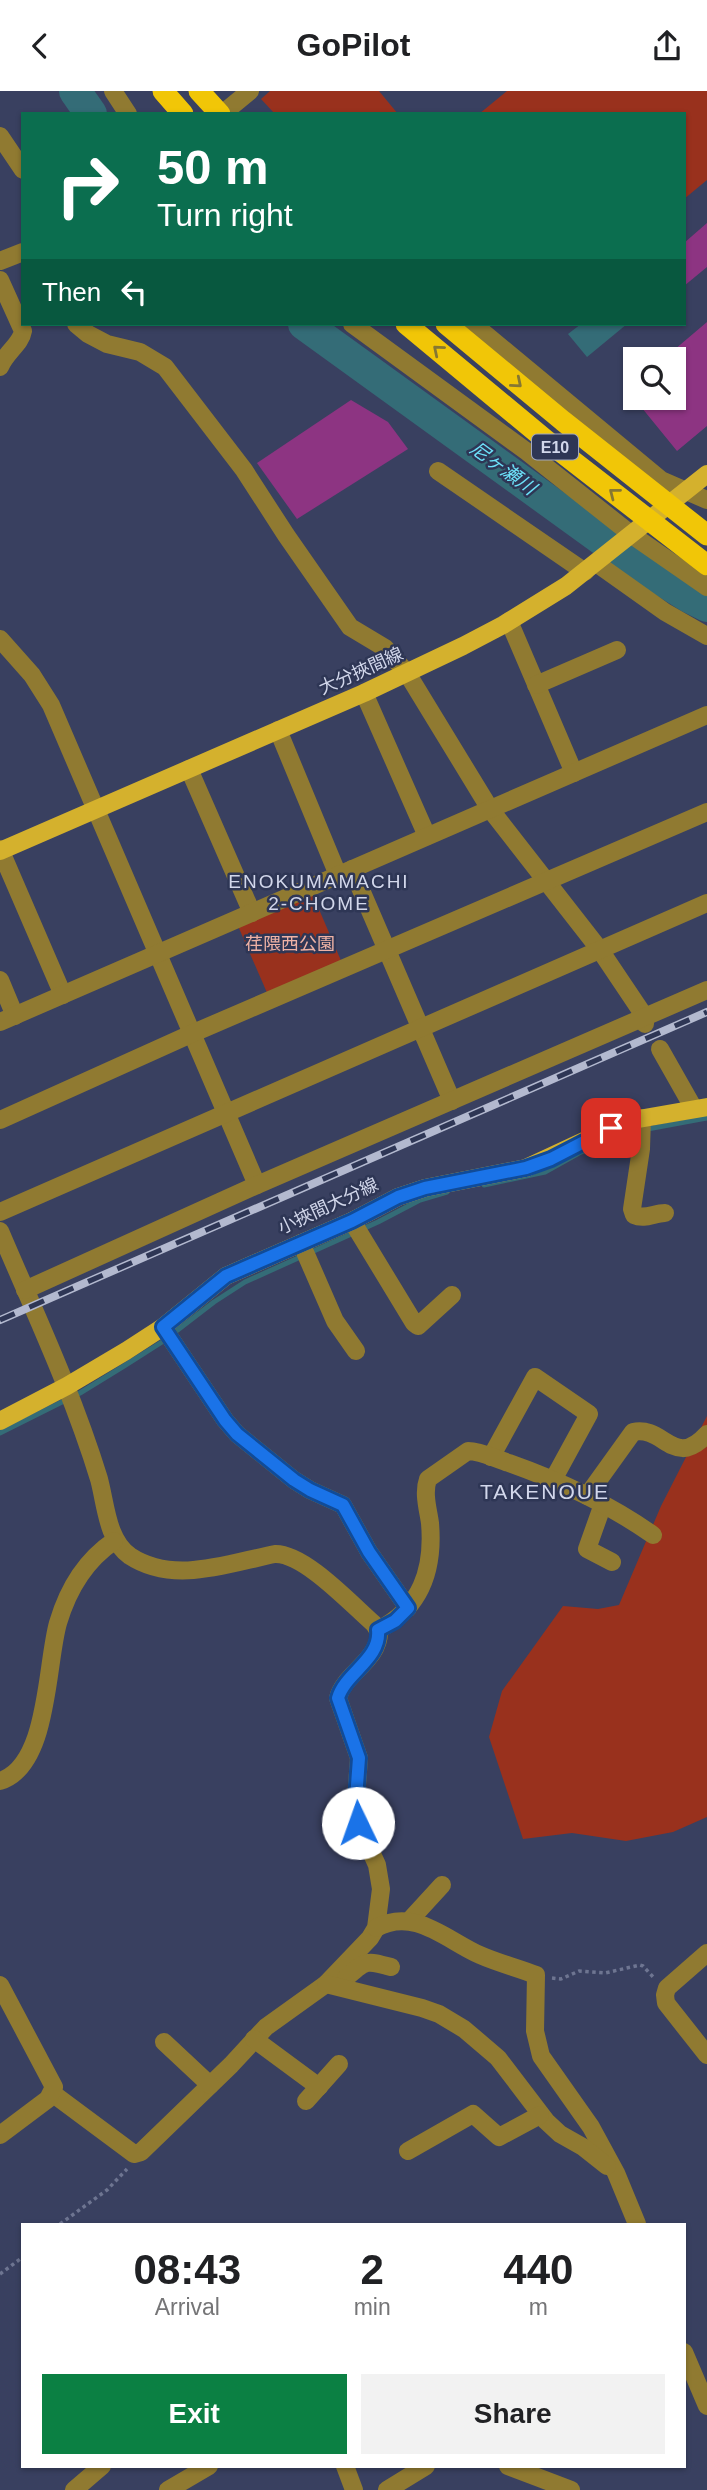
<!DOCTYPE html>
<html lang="en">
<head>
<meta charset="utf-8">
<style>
	:root { --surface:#fff; --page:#f2f2f2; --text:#202124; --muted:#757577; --accent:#0b8043 }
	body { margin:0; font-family:Arial,"Noto Sans JP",sans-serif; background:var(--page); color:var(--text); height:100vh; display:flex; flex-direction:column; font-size:26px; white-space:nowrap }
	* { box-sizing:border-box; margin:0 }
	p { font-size:23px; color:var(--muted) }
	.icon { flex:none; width:38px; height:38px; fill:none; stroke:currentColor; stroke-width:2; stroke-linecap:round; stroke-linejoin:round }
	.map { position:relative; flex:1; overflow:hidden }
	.panel { position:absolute; left:21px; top:2132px; width:665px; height:245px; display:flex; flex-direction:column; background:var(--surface); border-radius:0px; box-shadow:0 2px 5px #0004 }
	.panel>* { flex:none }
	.top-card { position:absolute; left:21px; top:21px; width:665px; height:214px; border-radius:0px; box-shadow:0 2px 5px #0004; background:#0b6e4f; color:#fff; overflow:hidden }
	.fabs { position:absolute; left:623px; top:256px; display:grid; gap:14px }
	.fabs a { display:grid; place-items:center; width:63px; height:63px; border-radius:0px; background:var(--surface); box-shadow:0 2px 5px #0004; font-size:35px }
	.pin { position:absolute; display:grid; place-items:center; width:60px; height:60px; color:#fff; margin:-30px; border-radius:14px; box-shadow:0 4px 10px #0006 }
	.me { position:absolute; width:77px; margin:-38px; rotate:357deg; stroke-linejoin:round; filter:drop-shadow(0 0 5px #0008) }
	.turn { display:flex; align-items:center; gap:24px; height:147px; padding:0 21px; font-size:32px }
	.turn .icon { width:91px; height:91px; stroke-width:2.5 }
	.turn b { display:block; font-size:49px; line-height:60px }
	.then { display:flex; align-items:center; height:66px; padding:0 21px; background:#0003; gap:14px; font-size:26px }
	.eta { display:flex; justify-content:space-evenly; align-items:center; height:119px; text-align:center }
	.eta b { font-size:42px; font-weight:700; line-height:49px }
	.action { display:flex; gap:14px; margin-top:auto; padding:14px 21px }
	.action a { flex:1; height:80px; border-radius:0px; background:var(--accent); color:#fff; font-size:28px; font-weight:700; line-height:80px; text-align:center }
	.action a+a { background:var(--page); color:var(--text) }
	header { display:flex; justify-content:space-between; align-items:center; height:91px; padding:0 21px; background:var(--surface); font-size:32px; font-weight:700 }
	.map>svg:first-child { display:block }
	.green { fill:#99311d }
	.water { fill:#346c77 }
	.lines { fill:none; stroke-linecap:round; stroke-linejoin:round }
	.stream { stroke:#346c77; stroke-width:5 }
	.river { stroke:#346c77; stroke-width:32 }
	.building { fill:#8d3482 }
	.path { stroke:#6e7591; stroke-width:3.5; stroke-dasharray:3.5 3.5; stroke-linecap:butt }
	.minor { stroke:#907a31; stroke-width:18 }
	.major { stroke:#d4b12d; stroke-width:18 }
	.highway { stroke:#f1c607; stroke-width:21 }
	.rail-casing { stroke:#b3b9cf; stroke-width:8 }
	.rail { stroke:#2e3655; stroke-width:5; stroke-dasharray:16; stroke-linecap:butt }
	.oneway { stroke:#867732 }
	.route-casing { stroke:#114b97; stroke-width:18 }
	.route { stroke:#1a73e8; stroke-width:12 }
	.labels { text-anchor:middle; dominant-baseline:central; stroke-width:5; stroke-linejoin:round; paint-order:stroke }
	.shield { fill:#2e3655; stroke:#a1a7be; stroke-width:2 }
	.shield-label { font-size:16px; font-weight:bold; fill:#d2d7eb }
	.street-label { font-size:18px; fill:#d2d7eb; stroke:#2e3655 }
	.park-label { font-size:18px; fill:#efb2a5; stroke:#2e3655 }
	.water-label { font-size:19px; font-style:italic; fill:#6de2fa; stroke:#2e3655 }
	.neighbourhood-label { font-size:19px; letter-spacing:2px; fill:#d2d7eb; stroke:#2e3655 }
	.quarter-label { font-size:21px; letter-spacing:2px; fill:#d2d7eb; stroke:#2e3655 }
</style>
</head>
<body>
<header><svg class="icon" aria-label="back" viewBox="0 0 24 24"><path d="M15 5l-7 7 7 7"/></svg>GoPilot<svg class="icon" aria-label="share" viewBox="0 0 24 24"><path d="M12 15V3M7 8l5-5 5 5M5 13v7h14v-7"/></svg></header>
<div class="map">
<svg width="707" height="2399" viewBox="0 0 707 2399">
	<rect width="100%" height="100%" fill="#394060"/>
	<!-- green -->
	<g class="green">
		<polygon points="270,0 379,0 398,23 275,23 261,8"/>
		<polygon points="507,0 707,0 707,89 684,108 684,23 479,23"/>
		<polygon points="312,802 342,872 268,904 238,835"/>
		<polygon points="707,1325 707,1726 673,1741 626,1750 572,1742 523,1748 489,1646 502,1600 563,1515 598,1518 619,1514 661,1415"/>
	</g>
	<!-- water -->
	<polygon class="water" points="581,233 627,233 587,266 568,243"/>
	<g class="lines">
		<!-- stream -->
		<g class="stream">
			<polyline points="484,1094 545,1081 579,1062 626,1042 707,1027"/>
			<polyline points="0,1342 80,1302 124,1275 162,1251 214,1211 245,1191 378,1131 420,1109 447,1101"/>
		</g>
		<!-- river -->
		<g class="river">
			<polyline points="75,0 91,23"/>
			<polyline points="304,233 633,471 689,506 707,515"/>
		</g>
	</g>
	<!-- building -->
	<g class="building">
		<polygon points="707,132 707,176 684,195 684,152"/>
		<polygon points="707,231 707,335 677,360 633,306 674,306 674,259"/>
		<polygon points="351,309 388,331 408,358 297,428 257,372"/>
	</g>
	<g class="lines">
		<!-- path -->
		<g class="path">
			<polyline points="552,1887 561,1888 579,1880 605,1882 640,1874 643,1875 655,1888"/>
			<polyline points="60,2133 107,2099 127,2078"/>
			<polyline points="0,2183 23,2166"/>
		</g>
		<!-- minor -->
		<g class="minor">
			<polyline points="113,0 128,23"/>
			<polyline points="222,23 250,0"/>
			<polyline points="0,45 23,79"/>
			<polyline points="0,170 23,161"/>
			<path d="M0 189 23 240C21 253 6 261 0 276"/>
			<polyline points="76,233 88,243 107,253 140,261 165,276 244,379 286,444 350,536 385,557 407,582 490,718 600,859 645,926 645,933"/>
			<polyline points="352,233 526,360 632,444 707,496"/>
			<polyline points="473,233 661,389 707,409"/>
			<polyline points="438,380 585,481"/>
			<polyline points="596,472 665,521 707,545"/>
			<polyline points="509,530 574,682"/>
			<polyline points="0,548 32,584 51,614 257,1094"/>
			<polyline points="536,594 617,559"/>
			<polyline points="364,602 427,745"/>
			<polyline points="278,639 338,784"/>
			<polyline points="189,678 252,822"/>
			<polyline points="0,758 63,904"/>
			<polyline points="352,778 452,1010"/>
			<polyline points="0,889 15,925"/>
			<polyline points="0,931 707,624"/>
			<polyline points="660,958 694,1018"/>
			<path d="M642 1027 641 1058 632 1118 634 1124C645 1129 654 1122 665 1122"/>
			<polyline points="0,1029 191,943 707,721"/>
			<polyline points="0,1121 707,812"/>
			<polyline points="352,1130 414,1232 418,1235 452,1204"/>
			<path d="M0 1140C35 1222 73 1303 99 1388 106 1414 107 1449 130 1465 174 1494 229 1472 275 1463 304 1462 351 1513 374 1533L379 1541C379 1570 344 1582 338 1607L359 1667 356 1708 358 1732 377 1774 381 1798 376 1837 370 1847 326 1893 266 1936 231 1974 141 2061 134 2063 52 2002"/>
			<polyline points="301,1152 335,1230 356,1260"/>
			<polyline points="25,1199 257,1094 707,899"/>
			<polyline points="163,1236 225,1329 237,1343 294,1389 310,1399 343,1414 369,1461 408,1517"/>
			<polyline points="491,1366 535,1286 589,1323 553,1389"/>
			<path d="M587 1405 633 1341C664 1334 674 1379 707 1343"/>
			<polyline points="603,1413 587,1458 612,1471"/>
			<path d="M378 1539C421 1517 434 1479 430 1432 428 1418 423 1402 428 1388L468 1360C481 1360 496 1368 509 1372 560 1390 609 1413 653 1444"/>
			<path d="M0 1690C49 1675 46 1574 58 1532 68 1498 86 1469 114 1450"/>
			<polyline points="409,1830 442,1794"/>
			<path d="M376 1837C415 1816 446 1849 480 1864 498 1872 518 1877 536 1884L535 1940 541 1965 591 2036 616 2082 637 2133"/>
			<polyline points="707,1862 667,1897 665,1904 666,1912 707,1964"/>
			<path d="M346 1887C366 1869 366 1869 391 1876"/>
			<polyline points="326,1893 422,1917 439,1923 464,1938 498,1967 546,2030 560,2043 583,2056 607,2075"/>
			<polyline points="0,1894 54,1996 48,2008 0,2044"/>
			<polyline points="254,1948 319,1996"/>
			<polyline points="164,1951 210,1994"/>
			<polyline points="306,2010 339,1973"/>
			<polyline points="408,2060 473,2023 499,2046 540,2024"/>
			<polyline points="684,2261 707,2315"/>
			<polyline points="345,2375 354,2399"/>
			<polyline points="508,2375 571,2399"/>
			<polyline points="74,2399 102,2375"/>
			<polyline points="168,2399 209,2375"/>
			<polyline points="387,2399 426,2375"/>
		</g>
		<!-- major -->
		<g class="major">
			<polyline points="0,760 364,602 463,555 503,534 566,495 707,383"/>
			<polyline points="0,1330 67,1295 126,1260 163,1236 226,1185 352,1130 398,1106 425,1097 526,1077 627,1030 707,1016"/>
		</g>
		<!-- highway -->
		<g class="highway">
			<polyline points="163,0 183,23"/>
			<polyline points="199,0 220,23"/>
			<polyline points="406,233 547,350 707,474"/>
			<polyline points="446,233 563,330 707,444"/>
		</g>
		<defs>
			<polyline id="rail" points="0,1229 707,921"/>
		</defs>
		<!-- rail casing -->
		<use href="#rail" class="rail-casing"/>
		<!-- rail -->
		<use href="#rail" class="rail"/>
	</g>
	<!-- one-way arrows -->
	<defs><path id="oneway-chevron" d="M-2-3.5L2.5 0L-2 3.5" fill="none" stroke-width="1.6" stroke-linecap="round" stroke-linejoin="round" transform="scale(1.75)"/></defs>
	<g class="oneway">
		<use href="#oneway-chevron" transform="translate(438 259) rotate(-140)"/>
		<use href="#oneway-chevron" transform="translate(517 292) rotate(40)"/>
		<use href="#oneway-chevron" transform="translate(614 402) rotate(-142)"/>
	</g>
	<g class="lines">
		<defs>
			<path id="route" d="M358 1732 356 1708 359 1667 338 1607C345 1582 381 1568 378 1539L395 1530 408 1517 369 1461 343 1414 310 1399 294 1389 237 1343 225 1329 163 1236 226 1185 352 1130 398 1106 425 1097 526 1077 551 1068 611 1037"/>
		</defs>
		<!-- route casing -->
		<use href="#route" class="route-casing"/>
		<!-- route -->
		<use href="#route" class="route"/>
	</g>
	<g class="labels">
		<!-- shield labels -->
		<rect class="shield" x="532" y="343.5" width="46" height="25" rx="5"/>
		<g class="shield-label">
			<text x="555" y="356">E10</text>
		</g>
		<!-- street labels -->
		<g class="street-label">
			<text transform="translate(361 580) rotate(-24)">大分挾間線</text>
			<text transform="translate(328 1115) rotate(-25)">小挾間大分線</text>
		</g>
		<!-- park labels -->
		<g class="park-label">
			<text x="290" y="853">荏隈西公園</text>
		</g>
		<!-- water labels -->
		<g class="water-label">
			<text transform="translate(503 377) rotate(36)">尼ヶ瀬川</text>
		</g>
		<!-- neighbourhood labels -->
		<g class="neighbourhood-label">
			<text x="319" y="790">ENOKUMAMACHI<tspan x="319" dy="22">2-CHOME</tspan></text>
		</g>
		<!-- quarter labels -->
		<g class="quarter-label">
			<text x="545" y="1400">TAKENOUE</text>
		</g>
	</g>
</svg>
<div class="fabs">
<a><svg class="icon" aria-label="search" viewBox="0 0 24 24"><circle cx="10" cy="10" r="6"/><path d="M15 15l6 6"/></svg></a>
</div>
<div class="pin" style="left:611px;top:1037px;background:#d93025"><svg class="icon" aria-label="arrive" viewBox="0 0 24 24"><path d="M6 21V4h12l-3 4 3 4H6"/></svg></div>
<svg class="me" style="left:358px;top:1732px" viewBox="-20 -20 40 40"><circle r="19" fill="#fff"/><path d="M0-13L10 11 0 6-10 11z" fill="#1a73e8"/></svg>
<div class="top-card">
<div class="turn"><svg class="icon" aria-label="right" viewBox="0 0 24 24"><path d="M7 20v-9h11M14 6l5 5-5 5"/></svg><div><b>50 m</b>Turn right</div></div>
<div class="then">Then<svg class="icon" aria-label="left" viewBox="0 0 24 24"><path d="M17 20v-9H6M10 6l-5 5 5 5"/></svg></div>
</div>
<section class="panel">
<div class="eta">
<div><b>08:43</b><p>Arrival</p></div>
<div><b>2</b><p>min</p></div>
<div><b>440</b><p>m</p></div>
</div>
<div class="action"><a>Exit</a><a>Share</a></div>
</section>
</div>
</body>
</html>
